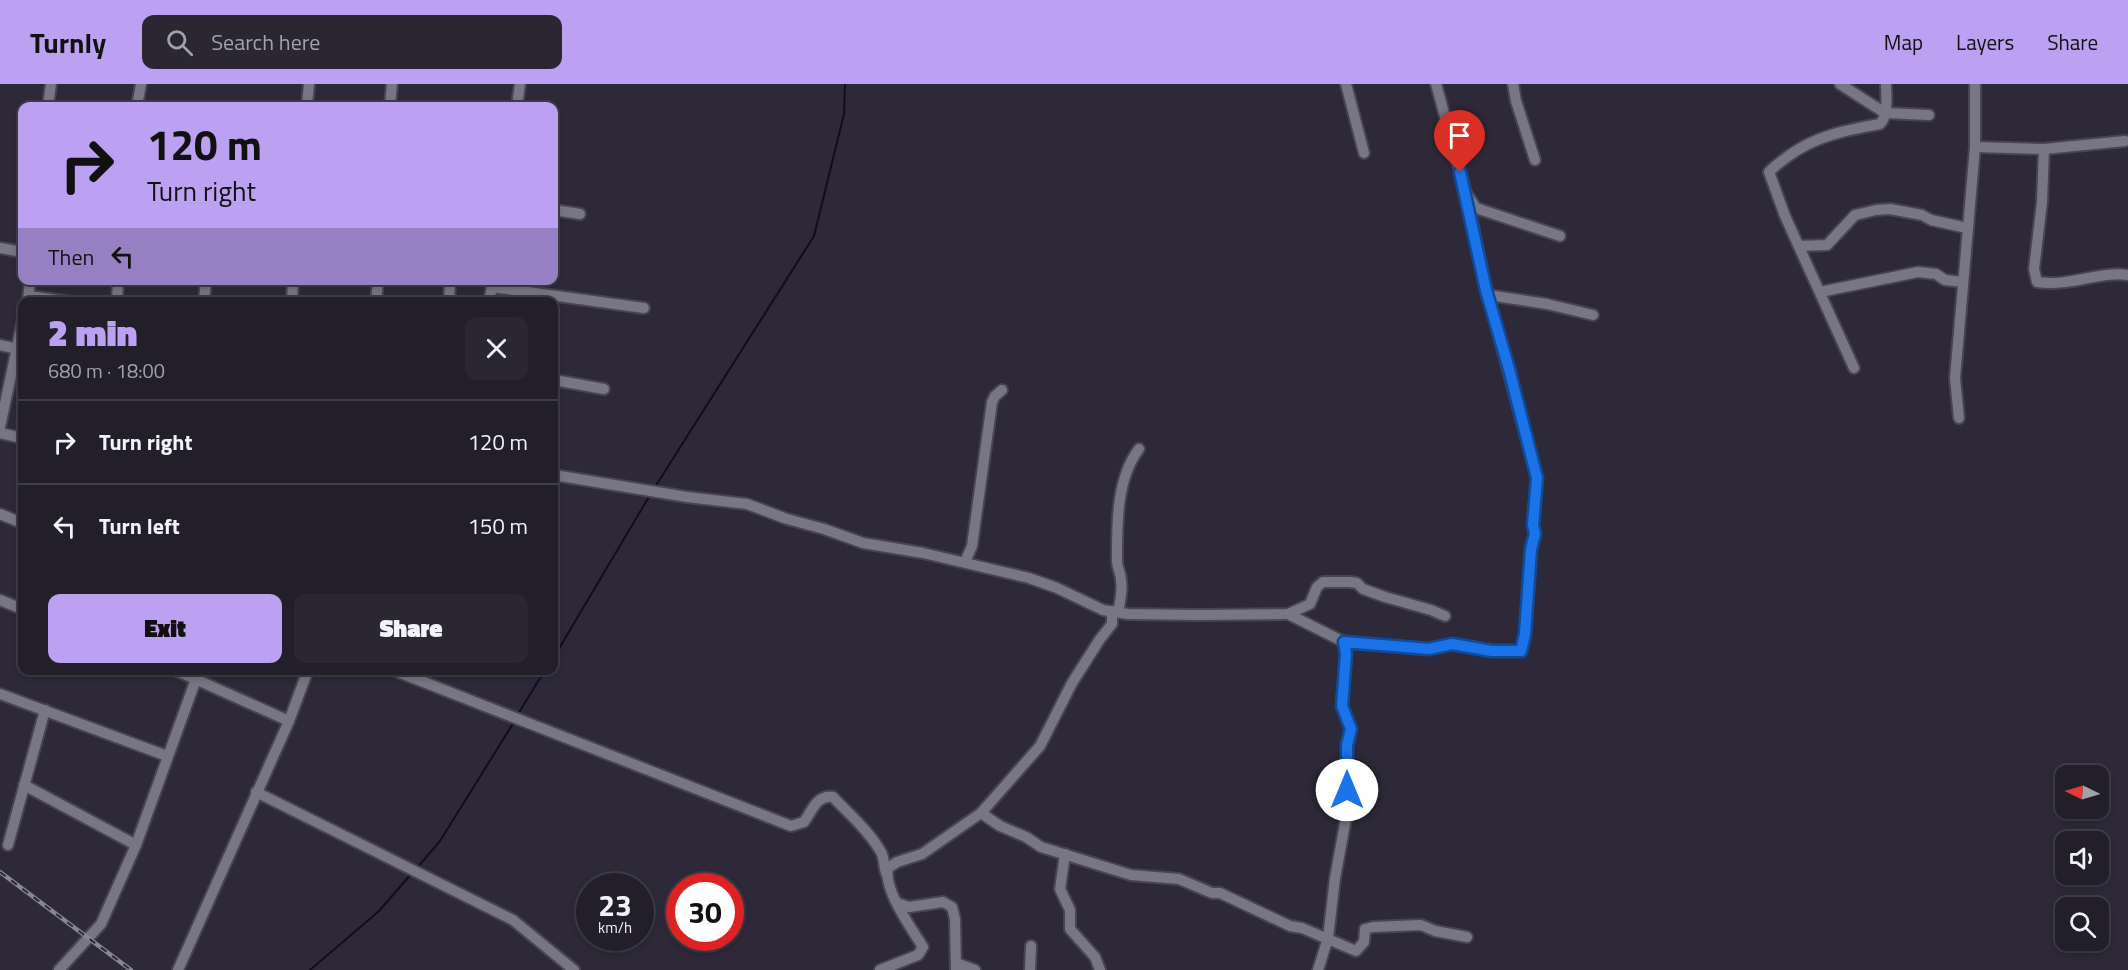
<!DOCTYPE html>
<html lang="en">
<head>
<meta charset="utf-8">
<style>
	:root { --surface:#221f2b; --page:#2a2733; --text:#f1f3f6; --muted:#a2a2a9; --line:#3f3d47; --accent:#bca0f2 }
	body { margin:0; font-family:"Titillium Web",sans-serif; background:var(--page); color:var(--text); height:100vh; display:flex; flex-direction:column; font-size:22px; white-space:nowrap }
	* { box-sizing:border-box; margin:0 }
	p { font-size:20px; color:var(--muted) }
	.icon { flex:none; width:33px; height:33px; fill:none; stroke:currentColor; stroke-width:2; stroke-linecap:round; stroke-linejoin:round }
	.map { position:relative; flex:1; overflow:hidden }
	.details { position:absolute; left:18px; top:213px; width:540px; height:378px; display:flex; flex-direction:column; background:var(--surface); border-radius:12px; box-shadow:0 3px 9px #0003,0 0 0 2px var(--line) }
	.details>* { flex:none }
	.hud { position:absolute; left:18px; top:18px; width:540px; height:183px; border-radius:12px; box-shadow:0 3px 9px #0003,0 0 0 2px var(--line); background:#bca0f2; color:#111; overflow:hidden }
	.needle { width:39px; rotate:275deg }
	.tools { position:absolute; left:2055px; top:681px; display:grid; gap:12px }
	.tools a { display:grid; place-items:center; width:54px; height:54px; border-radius:12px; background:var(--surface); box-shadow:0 3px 9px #0003,0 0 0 2px var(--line); font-size:30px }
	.speed { position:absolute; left:576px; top:789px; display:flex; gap:12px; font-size:30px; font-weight:700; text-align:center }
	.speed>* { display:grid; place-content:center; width:78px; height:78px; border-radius:50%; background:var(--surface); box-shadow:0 3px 9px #0003,0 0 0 2px var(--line); line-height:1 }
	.speed small { font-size:15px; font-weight:400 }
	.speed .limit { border:9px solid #d22; background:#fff; color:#111 }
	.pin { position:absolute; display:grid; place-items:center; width:51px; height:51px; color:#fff; margin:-62px -26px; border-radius:50% 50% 50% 0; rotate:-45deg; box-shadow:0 0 6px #0007 }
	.pin .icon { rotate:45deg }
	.me { position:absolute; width:66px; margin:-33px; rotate:0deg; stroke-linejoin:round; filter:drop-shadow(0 0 4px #0008) }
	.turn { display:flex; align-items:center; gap:21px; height:126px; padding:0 30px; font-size:27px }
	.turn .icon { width:78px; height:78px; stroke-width:2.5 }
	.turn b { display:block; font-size:42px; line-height:51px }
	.then { display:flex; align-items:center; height:57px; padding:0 30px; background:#0003; gap:12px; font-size:22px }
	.round { display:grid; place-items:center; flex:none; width:63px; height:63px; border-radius:12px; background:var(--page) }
	.overview { display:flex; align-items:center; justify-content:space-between; height:102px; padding:0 30px }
	h1 { font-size:36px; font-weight:800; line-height:45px; color:var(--accent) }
	.action { display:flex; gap:12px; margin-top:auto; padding:12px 30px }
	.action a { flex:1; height:69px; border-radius:12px; background:var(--accent); color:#111; font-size:24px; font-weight:800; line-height:69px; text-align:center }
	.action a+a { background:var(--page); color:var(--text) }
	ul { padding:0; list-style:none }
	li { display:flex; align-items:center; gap:18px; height:84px; padding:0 30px; border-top:2px solid var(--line) }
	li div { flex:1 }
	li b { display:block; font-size:22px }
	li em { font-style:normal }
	header { display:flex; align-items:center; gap:36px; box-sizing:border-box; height:84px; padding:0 30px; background:var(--accent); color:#111 }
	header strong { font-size:28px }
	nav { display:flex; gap:33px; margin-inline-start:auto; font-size:21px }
	.search { width:420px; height:54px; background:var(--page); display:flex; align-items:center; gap:15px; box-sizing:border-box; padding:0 21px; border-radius:12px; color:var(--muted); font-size:22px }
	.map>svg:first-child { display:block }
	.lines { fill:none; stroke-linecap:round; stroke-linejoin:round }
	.stream { stroke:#120b23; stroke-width:2 }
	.minor-casing { stroke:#484453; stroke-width:14 }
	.minor { stroke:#787584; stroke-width:10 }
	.rail-casing { stroke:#898693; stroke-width:4.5 }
	.rail { stroke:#2d2939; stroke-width:2; stroke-dasharray:7; stroke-linecap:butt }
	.route-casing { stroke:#114b97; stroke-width:15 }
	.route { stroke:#1a73e8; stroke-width:10 }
</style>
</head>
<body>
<header>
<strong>Turnly</strong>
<div class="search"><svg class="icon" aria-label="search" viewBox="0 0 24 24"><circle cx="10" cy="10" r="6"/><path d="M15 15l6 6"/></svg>Search here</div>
<nav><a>Map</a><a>Layers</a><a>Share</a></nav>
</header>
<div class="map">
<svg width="2128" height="886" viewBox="0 0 2128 886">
	<rect width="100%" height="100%" fill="#2d2939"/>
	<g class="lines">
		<!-- stream -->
		<g class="stream">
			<polyline points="655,403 814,152 844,30 845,0"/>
			<polyline points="554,573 650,411"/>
			<polyline points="518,630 545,586"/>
			<polyline points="416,785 440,757 514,638"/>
			<polyline points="310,886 379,827 412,789"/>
		</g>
		<defs>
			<g id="minor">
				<polyline points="1346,0 1364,69"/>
				<polyline points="1436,0 1466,109 1486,206 1488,211 1547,220 1593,231"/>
				<polyline points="1513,0 1516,17 1535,76"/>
				<polyline points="1840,0 1885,29 1929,31"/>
				<polyline points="48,22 51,0"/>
				<polyline points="137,22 141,0"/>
				<polyline points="307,22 309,0"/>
				<polyline points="390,22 392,0"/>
				<polyline points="517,22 520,0"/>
				<polyline points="1975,63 2044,65 2125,57"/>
				<path d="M2044 65 2042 118 2034 185 2037 198C2070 203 2099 187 2128 191"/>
				<polyline points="1468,112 1476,124 1560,152"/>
				<polyline points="554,126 580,130"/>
				<polyline points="1799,162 1827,161 1855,131 1876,126 1890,125 1922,131 1931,136 1967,144"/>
				<polyline points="0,164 22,168"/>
				<polyline points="492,203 644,224"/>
				<polyline points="1820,208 1918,188 1936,190 1945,196 1963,198"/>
				<polyline points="29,212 71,218"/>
				<polyline points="28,217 30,196"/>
				<polyline points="117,218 118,196"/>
				<polyline points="204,218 206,196"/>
				<polyline points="292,218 293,196"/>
				<polyline points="376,218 378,196"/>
				<polyline points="449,218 450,196"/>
				<polyline points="489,218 493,197"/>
				<polyline points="0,261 22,266"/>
				<path d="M1854 284 1785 132 1769 88C1774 82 1781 78 1787 73 1815 52 1846 46 1880 40 1889 30 1886 12 1886 0"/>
				<polyline points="554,296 604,305"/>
				<polyline points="1959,334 1955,294 1975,63 1975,0"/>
				<polyline points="0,343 22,240"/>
				<polyline points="0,349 22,354"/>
				<polyline points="554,391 687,413 747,420 787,435 824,445 863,459 923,469 1029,494 1057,504 1103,526 1128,530 1198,531 1288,530 1310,520 1317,503 1323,498 1349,498 1357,499 1363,505 1385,513 1431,526 1445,532"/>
				<polyline points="0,430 22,439"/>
				<polyline points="965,478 972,462 992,318 995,312 1002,306"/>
				<polyline points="0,516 22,525"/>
				<path d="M1118 528C1120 518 1123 506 1121 496 1121 489 1117 484 1117 477 1117 441 1116 395 1139 365"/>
				<polyline points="1288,530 1344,558 1346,569 1342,622 1351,645 1347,661 1347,729 1335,794 1328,854 1318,886"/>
				<polyline points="1344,558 1429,565 1452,560 1493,567 1521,567 1525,550 1531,465 1535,450 1533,441 1537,394 1488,211"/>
				<polyline points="175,586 289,637 178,886"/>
				<path d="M393 586 791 742 804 738C812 727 817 710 833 713 849 730 869 747 881 768 885 775 883 783 887 791"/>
				<polyline points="0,610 167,672"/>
				<polyline points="289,637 308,586"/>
				<polyline points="24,701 136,761"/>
				<polyline points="256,708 513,836 574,886"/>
				<polyline points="981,729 1000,742 1026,753 1041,763 1131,791 1179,795 1212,809 1220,809 1290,842 1302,844 1356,867 1364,858 1365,845 1373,843 1421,841 1435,847 1467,853"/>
				<polyline points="8,761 45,626"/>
				<polyline points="1065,770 1060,805 1070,826 1070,845 1095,873 1100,886"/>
				<polyline points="897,819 909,823 943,818 952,823 955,835 956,886"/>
				<polyline points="956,879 975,886"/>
				<polyline points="59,886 101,840 136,761 196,595"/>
				<path d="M880 886 918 871 923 863C912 845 883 806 888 784L897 778 922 770 981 729 1040 662 1072 599 1100 555 1112 540V527"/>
				<polyline points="1030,886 1031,862"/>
			</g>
		</defs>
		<!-- minor casing -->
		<use href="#minor" class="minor-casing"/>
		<!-- minor -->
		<use href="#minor" class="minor"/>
		<defs>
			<polyline id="rail" points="0,788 131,886"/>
		</defs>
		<!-- rail casing -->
		<use href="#rail" class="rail-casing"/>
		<!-- rail -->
		<use href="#rail" class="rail"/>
	</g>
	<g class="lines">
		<defs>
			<polyline id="route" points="1347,706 1347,661 1351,645 1342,622 1346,570 1344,558 1429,565 1452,560 1492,567 1521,567 1525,550 1531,465 1535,450 1533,441 1537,394 1509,285 1486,206 1460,88"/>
		</defs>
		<!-- route casing -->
		<use href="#route" class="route-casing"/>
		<!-- route -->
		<use href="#route" class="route"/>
	</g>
</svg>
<div class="tools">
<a><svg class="needle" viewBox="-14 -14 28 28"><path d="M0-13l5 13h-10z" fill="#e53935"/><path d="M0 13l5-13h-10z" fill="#a2a2a9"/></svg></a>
<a><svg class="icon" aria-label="sound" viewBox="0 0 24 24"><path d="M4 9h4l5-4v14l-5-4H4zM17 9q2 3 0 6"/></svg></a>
<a><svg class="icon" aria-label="search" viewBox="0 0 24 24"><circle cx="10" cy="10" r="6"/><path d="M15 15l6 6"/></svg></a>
</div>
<div class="speed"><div>23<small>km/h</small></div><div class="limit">30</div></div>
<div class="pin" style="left:1460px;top:88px;background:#d93025"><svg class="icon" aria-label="arrive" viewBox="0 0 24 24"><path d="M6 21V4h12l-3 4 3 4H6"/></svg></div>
<svg class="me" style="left:1347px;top:706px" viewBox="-20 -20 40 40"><circle r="19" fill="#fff"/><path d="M0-13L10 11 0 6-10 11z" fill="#1a73e8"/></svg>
<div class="hud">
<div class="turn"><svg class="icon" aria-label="right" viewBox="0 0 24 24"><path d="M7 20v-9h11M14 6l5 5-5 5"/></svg><div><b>120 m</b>Turn right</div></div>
<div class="then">Then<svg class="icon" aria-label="left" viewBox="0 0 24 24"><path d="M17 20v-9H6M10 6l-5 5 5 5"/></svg></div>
</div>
<section class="details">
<div class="overview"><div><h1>2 min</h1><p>680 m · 18:00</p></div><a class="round"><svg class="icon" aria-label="close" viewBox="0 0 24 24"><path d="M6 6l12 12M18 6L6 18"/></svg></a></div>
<ul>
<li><svg class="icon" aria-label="right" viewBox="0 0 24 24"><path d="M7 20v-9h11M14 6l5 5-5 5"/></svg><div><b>Turn right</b></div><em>120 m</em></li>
<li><svg class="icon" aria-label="left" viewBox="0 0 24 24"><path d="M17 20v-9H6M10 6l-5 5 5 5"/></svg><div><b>Turn left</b></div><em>150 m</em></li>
</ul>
<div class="action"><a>Exit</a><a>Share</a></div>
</section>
</div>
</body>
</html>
